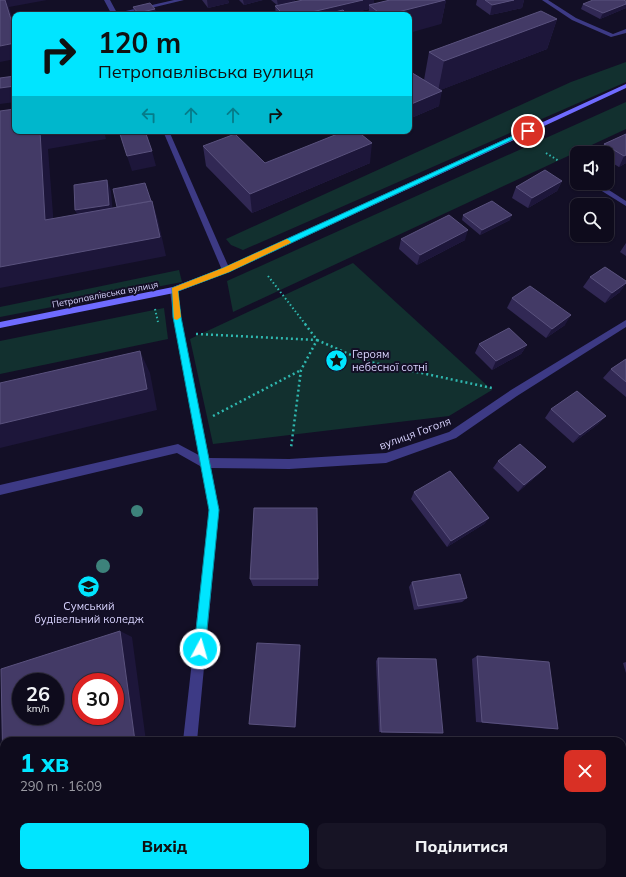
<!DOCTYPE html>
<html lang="uk">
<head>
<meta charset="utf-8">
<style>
	:root { --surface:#0e0b1c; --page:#171425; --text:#f1f3f6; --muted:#9b9ba3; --line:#2e2b3b; --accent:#00e5ff }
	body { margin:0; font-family:Mulish,sans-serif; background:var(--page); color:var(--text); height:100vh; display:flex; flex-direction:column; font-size:15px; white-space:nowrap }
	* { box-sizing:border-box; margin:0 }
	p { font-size:13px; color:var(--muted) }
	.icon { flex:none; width:22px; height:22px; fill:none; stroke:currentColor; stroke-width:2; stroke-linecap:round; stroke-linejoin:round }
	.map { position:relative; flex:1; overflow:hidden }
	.side { position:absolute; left:0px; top:737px; width:626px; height:140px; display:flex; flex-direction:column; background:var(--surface); border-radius:12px 12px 0 0; box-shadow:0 1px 3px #0004,0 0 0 1px var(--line) }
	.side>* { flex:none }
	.hud { position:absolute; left:12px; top:12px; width:400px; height:122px; border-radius:8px; box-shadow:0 1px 3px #0004,0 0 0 1px var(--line); background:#00e5ff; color:#111; overflow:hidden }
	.fabs { position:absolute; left:570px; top:146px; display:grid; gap:8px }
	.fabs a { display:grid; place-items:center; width:44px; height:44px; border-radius:8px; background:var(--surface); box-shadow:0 1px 3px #0004,0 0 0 1px var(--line); font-size:20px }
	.speed { position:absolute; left:12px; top:673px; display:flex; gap:8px; font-size:20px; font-weight:700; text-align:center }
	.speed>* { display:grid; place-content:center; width:52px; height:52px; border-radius:50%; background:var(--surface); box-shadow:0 1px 3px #0004,0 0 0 1px var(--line); line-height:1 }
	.speed small { font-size:10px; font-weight:400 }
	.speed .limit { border:6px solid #d22; background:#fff; color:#111 }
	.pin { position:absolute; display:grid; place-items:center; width:34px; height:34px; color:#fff; margin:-17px; border:2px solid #fff; border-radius:50%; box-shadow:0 1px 4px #0007 }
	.me { position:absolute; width:44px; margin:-22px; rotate:6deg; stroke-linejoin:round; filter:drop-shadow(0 0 3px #0008) }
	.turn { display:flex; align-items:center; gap:14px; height:84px; padding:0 20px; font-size:18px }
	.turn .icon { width:52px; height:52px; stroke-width:2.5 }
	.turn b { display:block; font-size:28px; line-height:34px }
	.lanes { display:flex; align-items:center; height:38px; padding:0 20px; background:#0003; justify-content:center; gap:20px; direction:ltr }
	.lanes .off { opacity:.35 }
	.round { display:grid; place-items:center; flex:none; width:42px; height:42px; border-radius:8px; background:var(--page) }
	.headline { display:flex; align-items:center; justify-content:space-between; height:68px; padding:0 20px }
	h1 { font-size:24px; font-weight:800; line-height:30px; color:var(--accent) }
	.button { display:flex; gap:8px; margin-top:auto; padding:8px 20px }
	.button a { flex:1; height:46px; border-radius:8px; background:var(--accent); color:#111; font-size:16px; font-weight:800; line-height:46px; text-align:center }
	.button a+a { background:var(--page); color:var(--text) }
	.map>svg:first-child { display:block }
	.green { fill:#12302f }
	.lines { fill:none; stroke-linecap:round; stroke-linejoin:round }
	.path-far1 { stroke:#2fb8b0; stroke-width:2; stroke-dasharray:1.5 2.5; stroke-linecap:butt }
	.path { stroke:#2fb8b0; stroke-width:2.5; stroke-dasharray:2 3; stroke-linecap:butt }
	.service { fill:#3d3a85; fill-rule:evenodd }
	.minor { fill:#3d3a85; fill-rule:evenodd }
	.secondary { fill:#6f6bff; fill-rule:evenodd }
	.tree { fill:#3d827b }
	.wall { fill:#312854 }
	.shaded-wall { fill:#1d163a }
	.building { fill:#433a66; stroke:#5a527e; fill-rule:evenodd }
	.route { fill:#00e5ff; stroke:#0095a6 }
	.slow { fill:#f59e0b }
	.labels { text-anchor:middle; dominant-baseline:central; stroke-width:4; stroke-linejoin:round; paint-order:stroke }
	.far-street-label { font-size:9px; fill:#d9d4ff; stroke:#130f26 }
	.poi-label { font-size:11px; fill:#d9d4ff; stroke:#130f26; text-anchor:start }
	.street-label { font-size:11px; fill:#d9d4ff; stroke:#130f26 }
</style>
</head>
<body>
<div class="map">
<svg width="626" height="877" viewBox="0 0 626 877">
	<rect width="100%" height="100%" fill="#130f26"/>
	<!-- green -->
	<g class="green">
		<polygon points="626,62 626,82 243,250 231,245 226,239 571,82"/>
		<polygon points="626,102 626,129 233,312 227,281"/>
		<polygon points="353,263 492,390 449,416 213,444 190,339"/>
		<polygon points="179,270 182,282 0,317 0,307"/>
		<polygon points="164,308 168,339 0,374 0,341"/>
	</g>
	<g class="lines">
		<!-- path-far1 -->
		<g class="path-far1">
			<polyline points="546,153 559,161"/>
			<polyline points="268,276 306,325"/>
			<polyline points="155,309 158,322"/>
		</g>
		<!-- path -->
		<g class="path">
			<polyline points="305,324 317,340 365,361 492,388"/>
			<polyline points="196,334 317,340 301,370 291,448"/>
			<polyline points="213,416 301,370"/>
		</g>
		<!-- service -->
		<g class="service">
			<polygon points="542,0 548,0 576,18 613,34 626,29 626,33 611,37 572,20"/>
			<polygon points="569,167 573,167 577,170 577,175 569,171"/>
			<polygon points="589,183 598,183 626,201 626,206"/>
			<polygon points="178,444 208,460 209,463 208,466 204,468 200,466 177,453 0,495 0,485"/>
		</g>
		<!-- minor -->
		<g class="minor">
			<polygon points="104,0 110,0 117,13 174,0 184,0 122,15 112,15"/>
			<polygon points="163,131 169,131 230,270 229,272 223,272 222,270"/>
			<polygon points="174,287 178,290 181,317 209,458 289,459 386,453 449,432 511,390 626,320 626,327 517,396 456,438 386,463 289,469 211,468 219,510 197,741 183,741 209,510 173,317 170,290"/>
			<rect x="622" y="753" width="4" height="14"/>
			<rect x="167" y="873" width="14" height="4"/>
		</g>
		<!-- secondary -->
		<polygon class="secondary" points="626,84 626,88 229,272 174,293 0,328 0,322 173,287 223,268"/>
	</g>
	<!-- trees -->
	<g class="tree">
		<circle cx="137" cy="511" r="6"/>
		<circle cx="103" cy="566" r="7"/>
	</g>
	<!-- wall -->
	<g class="wall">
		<polygon points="202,0 228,0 229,3 208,8"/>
		<polygon points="239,0 263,0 244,5"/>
		<polygon points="271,0 295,0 295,1 278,6"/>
		<polygon points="303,0 374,0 374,4 388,1 387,0 446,0 441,24 409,15 368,15 369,9 347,14 348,15 276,15 275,6"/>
		<polygon points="477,0 524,0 522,8 490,15 476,5"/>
		<polygon points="626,1 626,8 600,19 581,9 583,4"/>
		<polygon points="133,7 155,9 156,15 135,15"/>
		<polygon points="557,19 547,49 440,90 439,106 409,119 409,71 424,80 429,52"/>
		<polygon points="626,134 626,163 619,167 607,160 607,153 600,153 604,144"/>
		<polygon points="203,146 265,163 370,163 252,213 206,166"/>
		<polygon points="562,181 557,191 528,208 512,198 516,187"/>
		<polygon points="463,215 510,220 480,235 462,220"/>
		<polygon points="401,239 465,240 417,265 399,249"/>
		<polygon points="626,243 626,256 620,252"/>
		<polygon points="590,277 620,292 605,303 583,287"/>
		<polygon points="512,298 565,325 546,338 507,308"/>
		<polygon points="479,344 527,345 521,354 492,370 475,353"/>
		<polygon points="626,359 626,397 603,378 611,369"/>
		<polygon points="551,409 606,416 598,424 573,443 545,418"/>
		<polygon points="498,461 546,467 539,474 518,492 493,468"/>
		<polygon points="414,492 489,518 484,524 447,547 411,499"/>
		<polygon points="250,579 318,579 318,586 253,586"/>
		<polygon points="412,582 467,598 462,602 414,610 409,587"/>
		<polygon points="477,656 558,729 549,729 476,722 472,659"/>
		<polygon points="378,658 443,733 379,732 376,661"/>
		<polygon points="626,662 626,673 623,663"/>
		<polygon points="622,834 626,834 626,877 584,877 583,873 622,873"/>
		<polygon points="482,873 544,873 545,877 482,877"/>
	</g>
	<!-- shaded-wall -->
	<g class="shaded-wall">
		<polygon points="5,0 47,0 9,7 15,27 15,32"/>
		<polygon points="207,0 228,0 229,3 208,8"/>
		<polygon points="243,0 263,0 244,5"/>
		<polygon points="277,0 295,0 295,1 278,6"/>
		<polygon points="363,0 374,0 374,8 369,5 369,9 343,15 299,15"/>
		<polygon points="446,0 441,24 409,33 409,15 386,15"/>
		<polygon points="514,0 524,0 522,8 490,15 492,5"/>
		<polygon points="626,4 626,8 600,19 603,13"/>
		<polygon points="155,9 156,15 138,15 138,13"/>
		<polygon points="557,19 547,49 438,91 444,61"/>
		<polygon points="15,43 15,59 0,62 0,46"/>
		<polygon points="15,86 15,102 0,104 0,88"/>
		<polygon points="442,91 439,106 409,119 409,105"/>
		<polygon points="40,131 104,131 106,139 48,149 55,240 45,220"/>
		<polygon points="372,143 370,163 252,213 250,194"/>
		<polygon points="152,151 156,166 132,171 127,156"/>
		<polygon points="626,155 626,163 619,167 624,156"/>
		<polygon points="107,180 111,191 113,215 80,221 75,210"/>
		<polygon points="562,181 557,191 528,208 532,198"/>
		<polygon points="152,201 158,220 166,256 0,288 0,267"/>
		<polygon points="512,215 510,220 480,235 482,230"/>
		<polygon points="468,230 465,240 417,265 420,255"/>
		<polygon points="626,283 626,284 620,292 605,303 612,293"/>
		<polygon points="571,315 565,325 546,338 552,329"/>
		<polygon points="527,345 521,354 492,370 496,361"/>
		<polygon points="140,351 150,373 157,410 0,448 0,424"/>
		<polygon points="606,416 598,424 573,443 580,435"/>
		<polygon points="546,467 539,474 518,492 524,485"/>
		<polygon points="489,518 484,524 447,547 451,541"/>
		<polygon points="120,631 132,637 146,741 135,741"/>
		<polygon points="300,645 301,648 296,728 295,727"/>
		<polygon points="96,873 112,873 113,877 97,877"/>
	</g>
	<!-- building -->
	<g class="building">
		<polygon points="0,0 5,0 14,29 15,29 15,43 0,46"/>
		<polygon points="303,0 363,0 299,15 284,15 275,6"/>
		<polygon points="390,0 445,0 386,15 382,15 369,5"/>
		<polygon points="485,0 514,0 492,5"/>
		<polygon points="593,0 623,0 626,1 626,4 603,13 583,4"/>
		<polygon points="150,3 155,9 138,13 133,7"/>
		<polygon points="343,10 348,15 323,15"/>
		<polygon points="541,11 557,19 444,61 429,52"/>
		<polygon points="409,71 442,91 409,105"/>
		<polygon points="15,76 15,86 0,88 0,78"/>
		<polygon points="15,109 15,131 40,131 45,220 152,201 160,237 0,267 0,111"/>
		<polygon points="119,131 145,131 152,151 127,156"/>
		<polygon points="345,131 357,131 372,143 250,194 203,146 235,134 265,163"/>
		<polygon points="626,134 626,155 624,156 604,144"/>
		<polygon points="545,170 562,181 532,198 516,187"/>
		<polygon points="107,180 109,205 75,210 74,185"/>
		<polygon points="145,183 151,201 117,207 113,189"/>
		<polygon points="492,201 512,215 482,230 463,215"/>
		<polygon points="449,215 468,230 420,255 401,239"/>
		<polygon points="605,267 626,281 626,283 612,293 590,277"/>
		<polygon points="530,286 571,315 552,329 512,298"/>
		<polygon points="509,328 527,345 496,361 479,344"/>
		<polygon points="140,351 147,389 0,424 0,383"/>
		<polygon points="626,359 626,382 611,369"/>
		<polygon points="577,391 606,416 580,435 551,409"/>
		<polygon points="520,444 546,467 524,485 498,461"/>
		<polygon points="450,471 489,518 451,541 414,492"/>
		<polygon points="254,508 317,508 318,579 250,579"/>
		<polygon points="460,574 467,598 418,606 412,582"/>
		<path d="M120 631 135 741H4V824L1 669ZM21 682H55V716H21ZM81 682H115V716H81Z"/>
		<polygon points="257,643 300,645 295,727 249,724"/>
		<polygon points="477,656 549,662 558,729 482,722"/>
		<polygon points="378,658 436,659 443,733 381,732"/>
		<polygon points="622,836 626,836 626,877 594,877 593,873 622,873"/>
		<polygon points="4,837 4,873 96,873 97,877 0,877 0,838"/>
		<polygon points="254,873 311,873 311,877 253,877"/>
		<polygon points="488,873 544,873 545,877 488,877"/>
	</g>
	<!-- route -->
	<polygon class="route" points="526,130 531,131 229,272 178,291 181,317 219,510 205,649 204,653 200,654 196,653 194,649 209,510 173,317 172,288 223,268"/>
	<!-- slow -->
	<polygon class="slow" points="287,239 291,242 290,243 229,272 178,291 181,317 177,320 174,319 172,288 223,268"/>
	<!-- icons -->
	<defs>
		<symbol id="sight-disc" viewBox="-11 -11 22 22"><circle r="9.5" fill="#00e5ff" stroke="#130f26"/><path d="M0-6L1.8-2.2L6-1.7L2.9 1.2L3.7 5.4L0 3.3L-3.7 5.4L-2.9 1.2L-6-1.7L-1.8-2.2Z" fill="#111"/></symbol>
		<symbol id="university-disc" viewBox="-11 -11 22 22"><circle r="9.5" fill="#00e5ff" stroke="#130f26"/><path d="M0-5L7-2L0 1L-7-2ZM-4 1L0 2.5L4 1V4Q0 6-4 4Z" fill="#111"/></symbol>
	</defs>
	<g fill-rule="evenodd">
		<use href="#sight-disc" x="324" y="348" width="25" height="25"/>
		<use href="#university-disc" x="76" y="574" width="25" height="25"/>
	</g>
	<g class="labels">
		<!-- far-street labels -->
		<g class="far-street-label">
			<text transform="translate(105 294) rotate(-11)">Петропавлівська вулиця</text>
		</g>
		<!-- poi labels -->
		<g class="poi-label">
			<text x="352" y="354">Героям<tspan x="352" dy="13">небесної сотні</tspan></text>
			<text x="89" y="606" text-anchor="middle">Сумський<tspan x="89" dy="13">будівельний коледж</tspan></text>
		</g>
		<!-- street labels -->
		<g class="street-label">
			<text transform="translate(415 433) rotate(-20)">вулиця Гоголя</text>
		</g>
	</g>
</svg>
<div class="fabs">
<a><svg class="icon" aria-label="sound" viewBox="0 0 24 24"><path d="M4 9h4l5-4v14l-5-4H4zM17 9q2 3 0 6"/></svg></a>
<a><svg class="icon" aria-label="search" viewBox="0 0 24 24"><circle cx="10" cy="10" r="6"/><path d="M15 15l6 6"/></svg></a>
</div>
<div class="speed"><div>26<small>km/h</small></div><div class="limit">30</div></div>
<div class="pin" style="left:528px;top:131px;background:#d93025"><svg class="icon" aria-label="arrive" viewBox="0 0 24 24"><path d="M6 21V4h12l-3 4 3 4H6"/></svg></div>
<svg class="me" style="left:200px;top:649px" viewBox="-20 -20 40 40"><circle r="17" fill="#00e5ff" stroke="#fff" stroke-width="3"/><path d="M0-11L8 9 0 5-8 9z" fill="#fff"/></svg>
<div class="hud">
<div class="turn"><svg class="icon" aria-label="right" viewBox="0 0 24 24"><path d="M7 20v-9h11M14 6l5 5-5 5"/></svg><div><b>120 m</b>Петропавлівська вулиця</div></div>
<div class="lanes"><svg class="icon off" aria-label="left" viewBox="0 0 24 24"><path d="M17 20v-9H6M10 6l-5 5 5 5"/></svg><svg class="icon off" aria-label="ahead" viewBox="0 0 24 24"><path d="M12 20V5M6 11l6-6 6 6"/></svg><svg class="icon off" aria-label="ahead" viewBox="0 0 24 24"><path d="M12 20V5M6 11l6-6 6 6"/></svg><svg class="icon" aria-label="right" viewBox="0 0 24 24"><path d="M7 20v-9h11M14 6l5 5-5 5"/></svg></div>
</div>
<section class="side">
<div class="headline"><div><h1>1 хв</h1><p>290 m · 16:09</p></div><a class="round" style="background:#d93025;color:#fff"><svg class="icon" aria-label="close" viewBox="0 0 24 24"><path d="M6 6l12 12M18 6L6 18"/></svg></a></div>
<div class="button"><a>Вихід</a><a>Поділитися</a></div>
</section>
</div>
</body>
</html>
